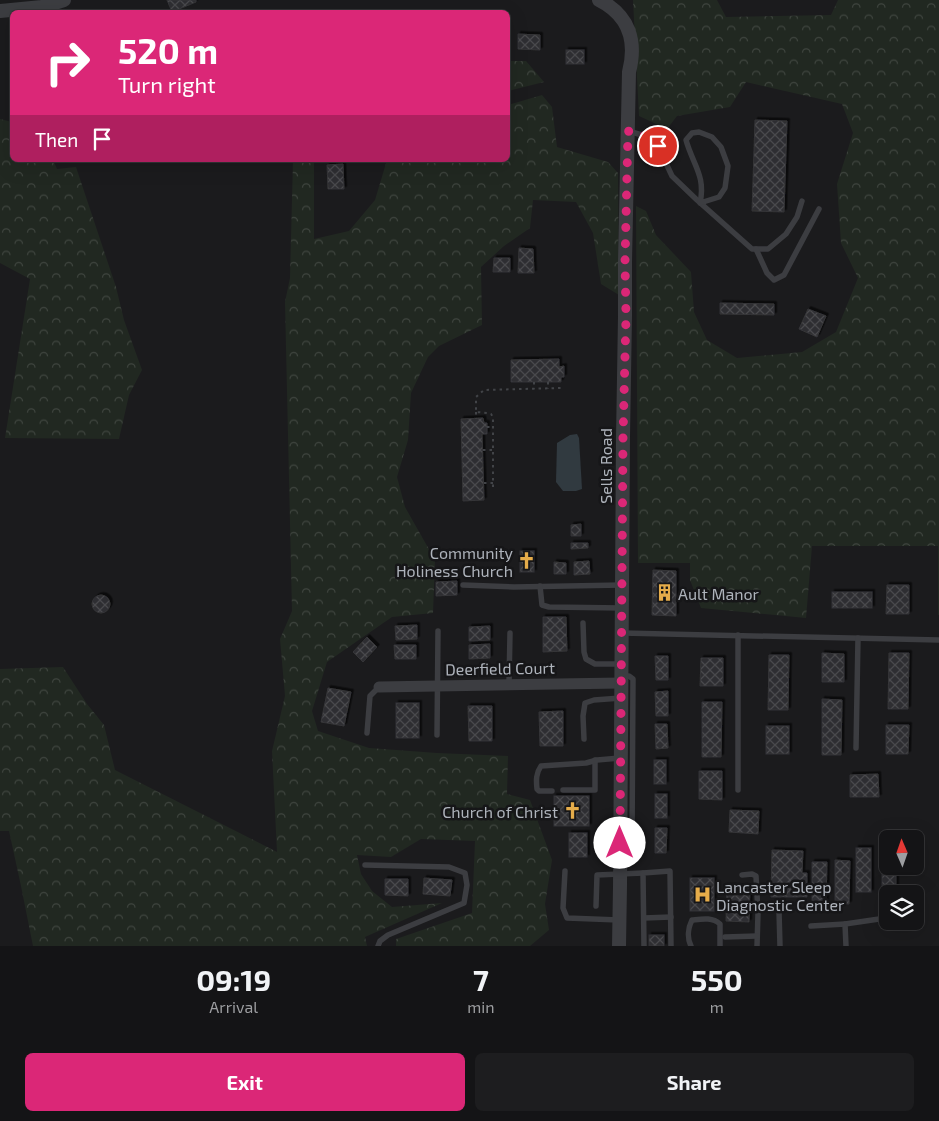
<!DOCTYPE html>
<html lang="en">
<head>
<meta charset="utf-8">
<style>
	:root { --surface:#141416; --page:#1d1d1f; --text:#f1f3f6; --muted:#9d9ea1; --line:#333335; --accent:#db2777 }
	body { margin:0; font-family:"Exo 2",sans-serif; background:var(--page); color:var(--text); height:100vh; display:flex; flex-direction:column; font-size:19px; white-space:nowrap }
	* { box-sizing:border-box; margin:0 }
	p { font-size:16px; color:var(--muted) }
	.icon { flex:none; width:28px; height:28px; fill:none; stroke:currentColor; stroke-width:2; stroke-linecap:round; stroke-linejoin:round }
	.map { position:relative; height:946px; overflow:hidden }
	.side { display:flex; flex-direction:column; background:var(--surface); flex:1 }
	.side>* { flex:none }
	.hud { position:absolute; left:10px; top:10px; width:500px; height:152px; border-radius:8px; box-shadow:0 5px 20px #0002,0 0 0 1px var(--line); background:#db2777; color:#fff; overflow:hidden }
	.needle { width:32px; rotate:358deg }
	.fabs { position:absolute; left:879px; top:830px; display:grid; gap:10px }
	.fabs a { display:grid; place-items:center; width:45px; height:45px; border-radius:8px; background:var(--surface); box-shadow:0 5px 20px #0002,0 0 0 1px var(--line); font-size:25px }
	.pin { position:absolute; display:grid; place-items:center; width:42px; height:42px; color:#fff; margin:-21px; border:2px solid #fff; border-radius:50%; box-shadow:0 1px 5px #0007 }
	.me { position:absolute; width:55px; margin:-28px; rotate:0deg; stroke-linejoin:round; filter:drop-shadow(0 0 4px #0008) }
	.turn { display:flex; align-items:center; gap:18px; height:105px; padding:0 25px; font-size:22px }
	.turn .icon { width:65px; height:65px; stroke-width:2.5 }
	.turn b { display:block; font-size:35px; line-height:42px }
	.then { display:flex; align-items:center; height:48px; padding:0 25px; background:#0003; gap:10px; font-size:19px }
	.eta { display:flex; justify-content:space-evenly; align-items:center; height:85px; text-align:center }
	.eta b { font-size:30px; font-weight:700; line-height:35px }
	.action { display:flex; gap:10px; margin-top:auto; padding:10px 25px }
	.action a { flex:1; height:58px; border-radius:8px; background:var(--accent); color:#fff; font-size:20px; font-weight:700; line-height:58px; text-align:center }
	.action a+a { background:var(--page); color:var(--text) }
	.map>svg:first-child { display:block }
	.forest { fill:url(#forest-crowns) }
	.water { fill:#313a40 }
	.building { fill:url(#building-cross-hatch); stroke:#353538; filter:url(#shadow) }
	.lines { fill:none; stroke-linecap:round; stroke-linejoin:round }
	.path { stroke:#424448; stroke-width:2; stroke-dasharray:2.5 4; stroke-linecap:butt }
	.service { stroke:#3c3d41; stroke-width:5.5 }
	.minor { stroke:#3c3d41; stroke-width:11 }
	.tertiary { stroke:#3c3d41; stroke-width:14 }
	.route { stroke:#db2777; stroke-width:9; stroke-dasharray:0 16.2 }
	.labels { text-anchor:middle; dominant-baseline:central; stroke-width:5; stroke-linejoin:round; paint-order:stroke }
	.street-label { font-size:16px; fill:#aeb3bb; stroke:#161618 }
	.poi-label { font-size:16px; fill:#aeb3bb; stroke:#161618; text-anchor:end }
</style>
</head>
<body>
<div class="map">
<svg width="939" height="946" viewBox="0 0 939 946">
	<defs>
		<pattern id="forest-crowns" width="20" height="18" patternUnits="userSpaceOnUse" patternTransform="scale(1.25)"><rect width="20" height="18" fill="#212821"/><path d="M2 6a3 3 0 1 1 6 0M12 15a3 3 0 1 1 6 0" fill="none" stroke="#3f453f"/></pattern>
		<pattern id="building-cross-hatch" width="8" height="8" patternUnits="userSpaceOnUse" patternTransform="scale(1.25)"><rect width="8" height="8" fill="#2e2e31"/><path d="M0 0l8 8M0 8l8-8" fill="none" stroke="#4a4a4d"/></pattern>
		<filter id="shadow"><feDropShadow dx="2.5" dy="-2.5" stdDeviation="0" flood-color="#0009"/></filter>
	</defs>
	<rect width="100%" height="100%" fill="#1b1b1d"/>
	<!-- forest -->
	<g class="forest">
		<polygon points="633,0 717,0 726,17 831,15 838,0 939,0 939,615 938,615 938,546 812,546 806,618 701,608 690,580 690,563 638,563 636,206 646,211 656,235 691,272 694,312 707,340 737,358 802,352 836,332 858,278 841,243 837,184 853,133 842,104 746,82 730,107 677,116 667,129 639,116"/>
		<polygon points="508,61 526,61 544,82 508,91"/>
		<polygon points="542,95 552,107 557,147 608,162 618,173 619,295 601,284 593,233 576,202 533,200 530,228 504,246 481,267 482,325 439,346 428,357 411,393 408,440 397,477 405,507 435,560 433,613 392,617 327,662 312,711 318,731 369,748 437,753 508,756 507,794 530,800 552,860 545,904 549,930 530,946 396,946 396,939 472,913 475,841 421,839 391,857 357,855 361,874 372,891 392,907 442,903 365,937 367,946 33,946 21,886 9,831 0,831 0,669 63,667 87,704 104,725 115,770 277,852 272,751 285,696 280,639 292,611 285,302 290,278 293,160 314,160 314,239 349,231 375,200 387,160 508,160 508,105"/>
		<polygon points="0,119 12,122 12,160 53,160 57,169 76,167 116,287 124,320 142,370 129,395 119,439 5,438 30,279 0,263"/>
	</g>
	<!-- water -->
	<polygon class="water" points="577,434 579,438 582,489 576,491 563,491 556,482 557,443 570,435"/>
	<!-- building -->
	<g class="building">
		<polygon points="167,0 196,0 196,2 172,12"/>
		<polygon points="518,34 540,35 540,50 518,49"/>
		<rect x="566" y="50" width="18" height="14"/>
		<polygon points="755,120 787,121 784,212 752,211"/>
		<polygon points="343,164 344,189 328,189 327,165"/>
		<polygon points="519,248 533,249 534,273 518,273"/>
		<polygon points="494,258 510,258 510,272 493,272"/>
		<polygon points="720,303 774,304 774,315 720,314"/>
		<polygon points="808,309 826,316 817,337 799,329"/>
		<polygon points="559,359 559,367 564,366 564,377 561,377 561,382 511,382 511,360"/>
		<polygon points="483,418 484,423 487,423 487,434 482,434 484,500 463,501 461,419"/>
		<polygon points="581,524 581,536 571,536 571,525"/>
		<polygon points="571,543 588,543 588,548 571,549"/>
		<rect x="520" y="551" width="14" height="21"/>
		<polygon points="589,561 590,574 574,575 574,562"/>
		<polygon points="554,562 566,563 566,574 554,574"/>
		<polygon points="653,570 676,571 676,616 652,615"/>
		<polygon points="457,581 457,595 436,596 436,582"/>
		<polygon points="887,585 909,585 909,614 886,614"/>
		<rect x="832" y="592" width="40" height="16"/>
		<circle cx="101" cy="604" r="9"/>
		<polygon points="543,617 566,617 567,651 543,652"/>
		<polygon points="417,625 417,639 396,640 395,626"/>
		<polygon points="490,626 490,640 469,641 469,627"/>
		<polygon points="367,637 377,647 363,662 353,652"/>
		<polygon points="490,644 490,658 469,659 469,645"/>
		<polygon points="394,645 416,645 416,659 395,659"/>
		<polygon points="822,653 844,654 844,682 822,682"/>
		<polygon points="889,653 909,653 908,709 888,709"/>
		<polygon points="769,655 789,655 788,710 768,710"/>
		<polygon points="655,656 668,656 668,680 656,680"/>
		<polygon points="701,658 723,658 723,686 700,686"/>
		<polygon points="328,688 351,692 344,726 321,722"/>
		<polygon points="668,691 668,716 656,716 655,692"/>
		<polygon points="822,699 842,700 841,755 822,755"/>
		<polygon points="702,702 722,702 721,757 702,757"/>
		<rect x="396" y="703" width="23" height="35"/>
		<polygon points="468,706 492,706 492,741 469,741"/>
		<polygon points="563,711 563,746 540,746 539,712"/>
		<polygon points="655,724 667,724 668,748 656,749"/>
		<polygon points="886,725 909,725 908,754 886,754"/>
		<rect x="766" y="726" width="23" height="28"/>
		<rect x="654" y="760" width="12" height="24"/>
		<polygon points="699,771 722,771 722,800 699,799"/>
		<polygon points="878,774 879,797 850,797 850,775"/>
		<rect x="655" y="794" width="12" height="24"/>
		<rect x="554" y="796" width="35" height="30"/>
		<polygon points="730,810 759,811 758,834 729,832"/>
		<polygon points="655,828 667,828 666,853 655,853"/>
		<rect x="569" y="833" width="18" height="24"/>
		<rect x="856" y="848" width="15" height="44"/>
		<polygon points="882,848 888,849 888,866 896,866 896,892 882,892"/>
		<polygon points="772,850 803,851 802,873 807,873 807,897 771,897"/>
		<polygon points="835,860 850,861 849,904 835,904"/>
		<polygon points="812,862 827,862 826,905 812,905"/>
		<polygon points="424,878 452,880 450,896 423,894"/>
		<rect x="690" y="878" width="24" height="33"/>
		<polygon points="385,879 408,879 408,896 385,895"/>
		<polygon points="727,886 750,887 749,922 726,921"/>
		<rect x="649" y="935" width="15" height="11"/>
	</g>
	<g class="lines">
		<!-- path -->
		<g class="path">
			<polyline points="534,382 534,389"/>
			<polyline points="548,382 548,389"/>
			<polyline points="476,412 476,419"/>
			<polyline points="487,427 493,427"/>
			<polyline points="483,450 493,450"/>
			<polyline points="484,483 493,483"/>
			<polyline points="493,487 493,417 491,414 488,413 476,412 476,397 484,390 561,388"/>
		</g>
		<!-- service -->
		<g class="service">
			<polyline points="628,131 649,137 658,146 672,176 697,200 752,249 768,249 786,234 797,217 802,201"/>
			<path d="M699 132 712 137 721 147 728 166 725 188 719 197 700 203C706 176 693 165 686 140L692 133Z"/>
			<polyline points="756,249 767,273 774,280 784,275 819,209"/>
			<polyline points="463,585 514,587 622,585"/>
			<polyline points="540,586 542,605 549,607 622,608"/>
			<polyline points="583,623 584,652 586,659 595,664 621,664"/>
			<polyline points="622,633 939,640"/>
			<polyline points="509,684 510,633"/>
			<polyline points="367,733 370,696 379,687"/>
			<polyline points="437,735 438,631"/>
			<polyline points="584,739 583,716 585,703 594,700 621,698"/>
			<polyline points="856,748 858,638"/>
			<polyline points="563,790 595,790 595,760"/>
			<polyline points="738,790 738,635"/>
			<path d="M552 791H539L537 789C536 780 536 773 541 766L586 763 597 760 620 758"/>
			<polyline points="620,858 630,855 632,845 633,679 629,676 621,677"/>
			<polyline points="365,865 449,867 465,873 467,885 464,903 388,935 380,941 378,946"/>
			<polyline points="565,871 563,908 567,918 619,920"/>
			<polyline points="742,875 752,874 756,876 758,913 757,946"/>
			<polyline points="596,906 597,875 643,873"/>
			<polyline points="779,911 780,946"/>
			<polyline points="644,918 671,917"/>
			<polyline points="811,926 845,924"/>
			<polyline points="725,937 757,936"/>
			<polyline points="644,946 643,873 670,871 671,946"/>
			<path d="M691 946C687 938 688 928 692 920 702 919 712 917 720 924V946"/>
			<polyline points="846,946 845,924 886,918"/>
		</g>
		<!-- minor -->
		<polyline class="minor" points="379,687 621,683"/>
		<!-- tertiary -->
		<g class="tertiary">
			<path d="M599 0C629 15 637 41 629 72L625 262V316L623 438 620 886 619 946"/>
			<polyline points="0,11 42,7 64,0"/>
		</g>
	</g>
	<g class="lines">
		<!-- route -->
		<polyline class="route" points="620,843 623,438 626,316 625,262 628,131 649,137 658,146"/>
	</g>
	<!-- icons -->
	<defs>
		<symbol id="church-bare" viewBox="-9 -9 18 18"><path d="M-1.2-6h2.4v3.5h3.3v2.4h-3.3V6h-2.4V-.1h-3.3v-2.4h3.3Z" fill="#e5ac4a" stroke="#161618" stroke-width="2.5" paint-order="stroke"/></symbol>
		<symbol id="building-bare" viewBox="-9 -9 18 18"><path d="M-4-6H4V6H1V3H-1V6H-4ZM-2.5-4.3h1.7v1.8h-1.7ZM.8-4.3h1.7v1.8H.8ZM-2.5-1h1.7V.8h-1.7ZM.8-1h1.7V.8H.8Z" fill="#e5ac4a" stroke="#161618" stroke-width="2.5" paint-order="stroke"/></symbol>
		<symbol id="hospital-bare" viewBox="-9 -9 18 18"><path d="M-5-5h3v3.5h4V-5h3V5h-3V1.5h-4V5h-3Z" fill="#e5ac4a" stroke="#161618" stroke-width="2.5" paint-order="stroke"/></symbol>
	</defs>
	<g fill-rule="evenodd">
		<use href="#church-bare" x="514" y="548" width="25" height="25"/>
		<use href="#building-bare" x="652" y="580" width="25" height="25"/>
		<use href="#church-bare" x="560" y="798" width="25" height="25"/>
		<use href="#hospital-bare" x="690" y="882" width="25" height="25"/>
	</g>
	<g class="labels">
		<!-- street labels -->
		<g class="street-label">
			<text transform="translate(605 466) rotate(-90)">Sells Road</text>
			<text transform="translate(500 668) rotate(-1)">Deerfield Court</text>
		</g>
		<!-- poi labels -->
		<g class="poi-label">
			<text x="513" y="552">Community<tspan x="513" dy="18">Holiness Church</tspan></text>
			<text x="678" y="593" text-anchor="start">Ault Manor</text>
			<text x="558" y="811">Church of Christ</text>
			<text x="716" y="886" text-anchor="start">Lancaster Sleep<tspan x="716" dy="18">Diagnostic Center</tspan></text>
		</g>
	</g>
</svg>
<div class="fabs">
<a><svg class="needle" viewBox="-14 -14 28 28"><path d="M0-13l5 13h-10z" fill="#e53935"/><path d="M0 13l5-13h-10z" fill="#9d9ea1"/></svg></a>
<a><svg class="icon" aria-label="layers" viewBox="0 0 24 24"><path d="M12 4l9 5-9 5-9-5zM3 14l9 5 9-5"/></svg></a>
</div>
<div class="pin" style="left:658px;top:146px;background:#d93025"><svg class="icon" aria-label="arrive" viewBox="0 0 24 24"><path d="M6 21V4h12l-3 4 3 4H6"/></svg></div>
<svg class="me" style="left:620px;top:843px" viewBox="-20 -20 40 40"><circle r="19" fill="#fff"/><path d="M0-13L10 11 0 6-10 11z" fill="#db2777"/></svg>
<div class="hud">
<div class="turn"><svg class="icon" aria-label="right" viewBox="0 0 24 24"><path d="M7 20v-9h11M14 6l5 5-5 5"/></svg><div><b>520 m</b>Turn right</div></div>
<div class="then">Then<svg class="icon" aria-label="arrive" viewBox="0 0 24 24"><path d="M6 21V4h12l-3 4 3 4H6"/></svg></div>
</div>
</div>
<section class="side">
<div class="eta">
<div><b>09:19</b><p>Arrival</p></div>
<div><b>7</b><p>min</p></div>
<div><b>550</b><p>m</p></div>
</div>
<div class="action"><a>Exit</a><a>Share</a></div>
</section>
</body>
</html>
